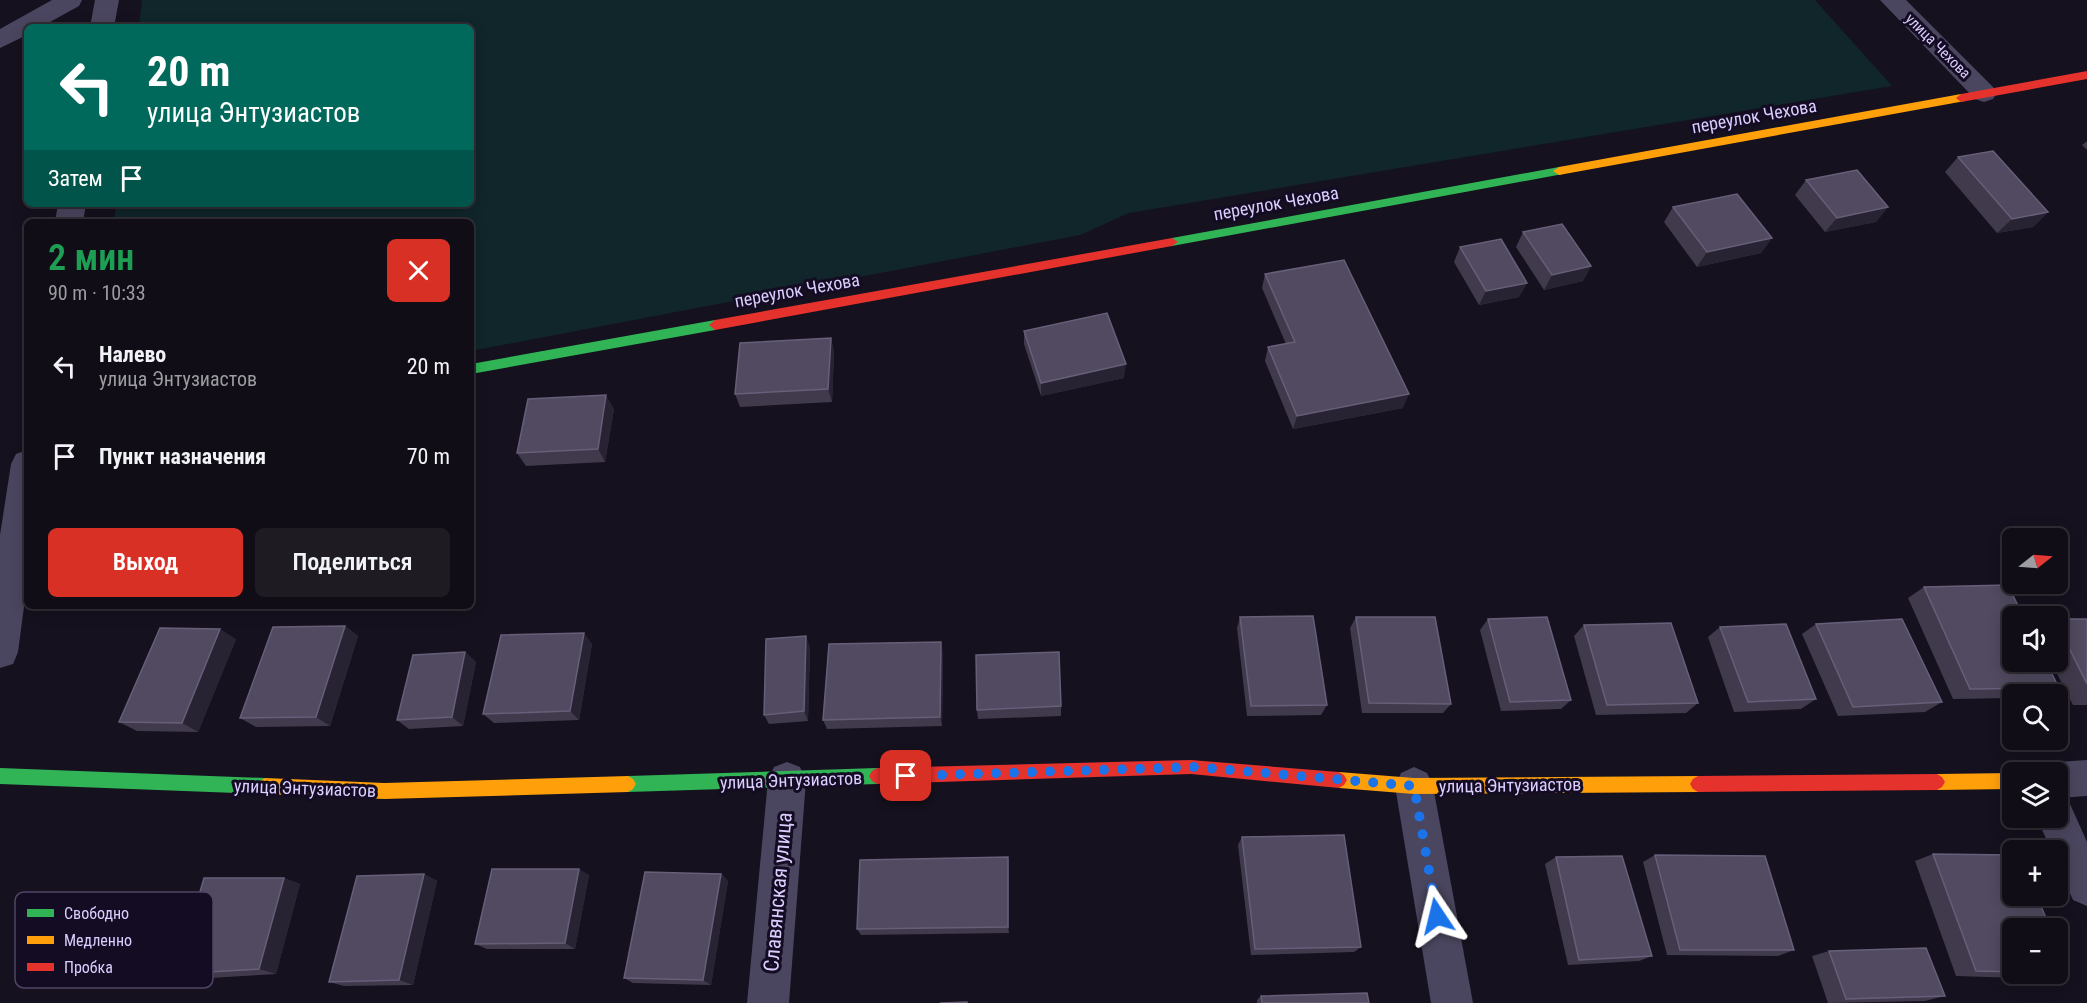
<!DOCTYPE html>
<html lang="ru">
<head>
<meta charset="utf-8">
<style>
	:root { --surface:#100d16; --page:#1e1b23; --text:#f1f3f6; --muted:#9c9ca1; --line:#302d35; --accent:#d93025 }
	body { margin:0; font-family:"Roboto Condensed",sans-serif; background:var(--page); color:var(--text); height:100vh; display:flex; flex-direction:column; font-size:22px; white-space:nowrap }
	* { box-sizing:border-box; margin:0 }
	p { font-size:20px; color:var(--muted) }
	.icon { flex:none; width:33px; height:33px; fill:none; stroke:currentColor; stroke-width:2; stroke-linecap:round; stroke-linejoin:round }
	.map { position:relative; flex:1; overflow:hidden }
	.panel { position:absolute; left:24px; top:219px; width:450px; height:390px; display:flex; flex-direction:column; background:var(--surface); border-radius:9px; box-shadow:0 3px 15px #0003,0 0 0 2px var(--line) }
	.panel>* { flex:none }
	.hud { position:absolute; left:24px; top:24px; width:450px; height:183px; border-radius:9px; box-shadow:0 3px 15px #0003,0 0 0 2px var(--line); background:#00695c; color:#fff; overflow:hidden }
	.needle { width:39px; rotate:73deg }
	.controls { position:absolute; left:2002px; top:528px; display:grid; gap:12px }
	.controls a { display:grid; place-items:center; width:66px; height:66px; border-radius:9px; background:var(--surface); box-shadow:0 3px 15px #0003,0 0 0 2px var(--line); font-size:30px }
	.pin { position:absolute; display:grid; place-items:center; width:51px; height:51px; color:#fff; margin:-26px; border-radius:12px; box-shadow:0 3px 9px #0006 }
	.me { position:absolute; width:66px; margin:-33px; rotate:350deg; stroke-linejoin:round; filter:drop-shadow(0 0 4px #0008) }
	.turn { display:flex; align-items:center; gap:21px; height:126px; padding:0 24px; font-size:27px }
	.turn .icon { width:78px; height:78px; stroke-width:2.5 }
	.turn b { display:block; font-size:42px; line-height:51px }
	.then { display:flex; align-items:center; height:57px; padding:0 24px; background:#0003; gap:12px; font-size:22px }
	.round { display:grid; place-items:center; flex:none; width:63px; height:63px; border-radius:9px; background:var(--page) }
	.headline { display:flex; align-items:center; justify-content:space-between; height:102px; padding:0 24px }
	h1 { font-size:36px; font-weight:600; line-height:45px; color:#1e9e55 }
	.cta { display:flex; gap:12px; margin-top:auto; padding:12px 24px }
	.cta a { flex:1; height:69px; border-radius:9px; background:var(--accent); color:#fff; font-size:24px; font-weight:600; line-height:69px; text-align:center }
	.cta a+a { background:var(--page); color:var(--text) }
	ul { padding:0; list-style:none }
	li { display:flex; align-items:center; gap:18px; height:90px; padding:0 24px }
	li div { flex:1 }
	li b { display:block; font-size:22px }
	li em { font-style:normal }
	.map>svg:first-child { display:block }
	.green { fill:#10262b }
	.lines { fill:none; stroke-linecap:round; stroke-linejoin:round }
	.street { fill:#4b465f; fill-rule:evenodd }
	.fast { fill:#30b455; fill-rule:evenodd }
	.slow { fill:#ff9f0a; fill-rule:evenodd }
	.jam { fill:#e5322d; fill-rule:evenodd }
	.wall { fill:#413a4d }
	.shaded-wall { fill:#282332 }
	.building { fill:#514a60; stroke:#675f79; stroke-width:1.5 }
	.route { stroke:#1a73e8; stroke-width:10; stroke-dasharray:0 18 }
	.labels { text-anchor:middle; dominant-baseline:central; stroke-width:6; stroke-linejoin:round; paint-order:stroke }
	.far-street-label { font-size:15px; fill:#dcceff; stroke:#140c23 }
	.street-label { font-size:18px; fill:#dcceff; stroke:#140c23 }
	.near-street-label { font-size:21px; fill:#dcceff; stroke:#140c23 }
	.key { fill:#140c23; stroke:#504665; stroke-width:1.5 }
	.key-label { font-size:16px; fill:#dcceff }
</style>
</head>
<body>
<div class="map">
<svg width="2087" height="1003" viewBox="0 0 2087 1003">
	<rect width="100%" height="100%" fill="#15111e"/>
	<!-- green -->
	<polygon class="green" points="142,0 1815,0 1892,86 1129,213 1080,235 471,351 471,222 114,222 116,204 471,204 471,27 139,27"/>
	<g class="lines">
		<!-- street -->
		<g class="street">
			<polygon points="52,0 82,0 79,6 41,27 27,27 27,35 0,48 0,29"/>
			<polygon points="95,0 119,0 114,27 90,27"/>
			<polygon points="1880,0 1906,0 1993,87 1997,93 1993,99 1984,102 1975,99"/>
			<polygon points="58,204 86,204 83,222 55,222"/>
			<polygon points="27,450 27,584 18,652 13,664 0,668 0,535 11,464 16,454"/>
			<polygon points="2087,760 2087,796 2058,798 2058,772 2042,772 2045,767 2058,762"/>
			<polygon points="787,762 800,767 806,780 789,1003 747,1003 768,780 774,767"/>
			<polygon points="1414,767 1427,773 1433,786 1473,1003 1431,1003 1395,786 1401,773"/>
			<polygon points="2058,800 2070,804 2087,842 2087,906 2073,900 2058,866 2058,850 2051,850 2037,818 2058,818"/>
		</g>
		<!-- fast -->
		<g class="fast">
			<polygon points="1559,167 1565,171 1563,174 1172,246 1166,242 1172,238"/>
			<polygon points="715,320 721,325 715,330 471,374 471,364"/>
			<polygon points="0,768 265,778 270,781 273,786 270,791 265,794 0,784"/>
			<polygon points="877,768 882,771 885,776 882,781 877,784 628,792 623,789 620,784 623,779 628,776"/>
		</g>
		<!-- slow -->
		<g class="slow">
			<polygon points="1961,94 1965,95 1965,101 1559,175 1553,171 1559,167"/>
			<polygon points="1339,772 1414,778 1698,776 1703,779 1706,784 1703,789 1698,792 1414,794 1339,788 1334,785 1331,780 1334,775"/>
			<polygon points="2013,773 2013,789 1937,790 1932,787 1929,782 1932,777 1937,774"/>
			<polygon points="628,776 633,779 636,784 633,789 628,792 384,799 265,794 260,791 257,786 260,781 265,778 384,783"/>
		</g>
		<!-- jam -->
		<g class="jam">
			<polygon points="2087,71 2087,79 1961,102 1956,98 1961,94"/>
			<polygon points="1172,238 1178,242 1172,246 715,330 709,325 715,320"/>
			<polygon points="1191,760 1339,772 1344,775 1347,780 1344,785 1339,788 1191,774 877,784 872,781 869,776 872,771 877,768"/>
			<polygon points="1937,774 1942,777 1945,782 1942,787 1937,790 1698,792 1693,789 1690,784 1693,779 1698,776"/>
		</g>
	</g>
	<!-- wall -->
	<g class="wall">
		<polygon points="2087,141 2087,150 2082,145"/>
		<polygon points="1958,157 2048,212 2033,227 1997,233 1945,172"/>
		<polygon points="1806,180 1888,207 1876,222 1825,232 1795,195"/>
		<polygon points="1673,207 1772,238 1761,253 1697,267 1664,222"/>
		<polygon points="1523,232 1591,266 1583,281 1544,290 1516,247"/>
		<polygon points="1460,247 1527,283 1519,297 1479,305 1454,262"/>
		<polygon points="1265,274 1403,408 1293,429 1265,361 1268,347 1286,344 1262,288"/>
		<polygon points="1024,331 1124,378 1041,396 1024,344"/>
		<polygon points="831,338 834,352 832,402 740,407 735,394"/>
		<polygon points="614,409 605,462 526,466 517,453"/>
		<polygon points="1924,587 2059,688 2045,694 2013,694 2013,698 1953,699 1908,598"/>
		<polygon points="1240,617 1327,705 1321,715 1247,716 1237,628"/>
		<polygon points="1356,617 1451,704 1443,713 1362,713 1350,628"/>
		<polygon points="1488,619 1571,700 1561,709 1501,711 1480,630"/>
		<polygon points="2058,619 2087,619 2087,705 2073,705 2051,662 2058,662"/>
		<polygon points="1816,624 1942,702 1925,712 1838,716 1802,634"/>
		<polygon points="1584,625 1698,703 1686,713 1596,715 1574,636"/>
		<polygon points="345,626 358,636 330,726 256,727 240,718"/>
		<polygon points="1720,627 1816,699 1801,709 1734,712 1708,637"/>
		<polygon points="236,639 198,732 137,731 119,722"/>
		<polygon points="592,644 579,720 494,723 483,714"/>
		<polygon points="810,647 808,721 769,724 764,715"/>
		<polygon points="465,652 476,662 463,726 409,729 397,720"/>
		<polygon points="943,652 942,726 827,729 823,720"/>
		<polygon points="1061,706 1061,716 978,719 977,710"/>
		<polygon points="1242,837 1361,947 1354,952 1251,955 1238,845"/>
		<polygon points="1933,854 2013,928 2013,974 2069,974 2047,979 1956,976 1915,861"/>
		<polygon points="1655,855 1794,950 1778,956 1667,955 1643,862"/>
		<polygon points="1008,857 1009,933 861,935 857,929"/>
		<polygon points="1556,857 1652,956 1639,961 1568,965 1545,864"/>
		<polygon points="424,874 437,881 413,985 344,986 329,982"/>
		<polygon points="721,874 728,881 711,985 633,983 624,978"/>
		<polygon points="589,875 575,949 487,949 475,944"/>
		<polygon points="284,878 300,884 276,974 194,979 176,974"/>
		<polygon points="1829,951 1945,996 1925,1001 1828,1003 1812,956"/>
		<polygon points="1261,996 1369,1003 1257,1003 1257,1000"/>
	</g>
	<!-- shaded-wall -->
	<g class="shaded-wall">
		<polygon points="1888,207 1876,222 1825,232 1837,218"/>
		<polygon points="2048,212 2033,227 1997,233 2012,219"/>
		<polygon points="1772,238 1761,253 1697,267 1707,252"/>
		<polygon points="1591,266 1583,281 1544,290 1552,275"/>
		<polygon points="1527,283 1519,297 1479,305 1486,291"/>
		<polygon points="831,338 834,352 832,402 828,389"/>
		<polygon points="1126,364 1124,378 1041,396 1041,383"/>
		<polygon points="1409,394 1403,408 1293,429 1297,416"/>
		<polygon points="606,395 614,409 605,462 598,449"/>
		<polygon points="345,626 358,636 330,726 316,717"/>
		<polygon points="220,629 236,639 198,732 182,723"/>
		<polygon points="584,633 592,644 579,720 570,711"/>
		<polygon points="806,636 810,647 808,721 804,711"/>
		<polygon points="941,642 943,652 942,726 940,717"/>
		<polygon points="465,652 476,662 463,726 452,717"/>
		<polygon points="1008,857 1009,864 1009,933 1008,927"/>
		<polygon points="579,869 589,875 575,949 565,943"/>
		<polygon points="424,874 437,881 413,985 399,980"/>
		<polygon points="721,874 728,881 711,985 703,980"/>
		<polygon points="284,878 300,884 276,974 259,969"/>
	</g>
	<!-- building -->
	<g class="building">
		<polygon points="1993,151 2048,212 2012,219 1958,157"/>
		<polygon points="1857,170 1888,207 1837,218 1806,180"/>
		<polygon points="1737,194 1772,238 1707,252 1673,207"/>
		<polygon points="1562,224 1591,266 1552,275 1523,232"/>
		<polygon points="1501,239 1527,283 1486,291 1460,247"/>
		<polygon points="1344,260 1409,394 1297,416 1268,347 1295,342 1265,274"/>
		<polygon points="1107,313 1126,364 1041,383 1024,331"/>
		<polygon points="831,338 828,389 735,394 740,343"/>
		<polygon points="606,395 598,449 517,453 528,399"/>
		<polygon points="2008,585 2023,616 2013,616 2013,662 2046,662 2059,688 1970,689 1924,587"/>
		<polygon points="1313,616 1327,705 1251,706 1240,617"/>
		<polygon points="1356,617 1435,617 1451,704 1369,703"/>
		<polygon points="1547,617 1571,700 1510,702 1488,619"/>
		<polygon points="1902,619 1942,702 1853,707 1816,624"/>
		<polygon points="2058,619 2087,619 2087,684 2058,626"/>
		<polygon points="1671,623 1698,703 1607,705 1584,625"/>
		<polygon points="1786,624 1816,699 1748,702 1720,627"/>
		<polygon points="345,626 316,717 240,718 273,627"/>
		<polygon points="160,628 220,629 182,723 119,722"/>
		<polygon points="584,633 570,711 483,714 501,635"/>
		<polygon points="806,636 804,711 764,715 766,639"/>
		<polygon points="941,642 940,717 823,720 829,644"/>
		<polygon points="465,652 452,717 397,720 413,655"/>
		<polygon points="1059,652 1061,706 977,710 976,655"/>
		<polygon points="1344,835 1361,947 1255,949 1242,837"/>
		<polygon points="1933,854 2013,855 2013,896 2037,896 2050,928 2013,928 2013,972 1976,971"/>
		<polygon points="1655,855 1765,856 1794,950 1680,950"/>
		<polygon points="1622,856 1652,956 1579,960 1556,857"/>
		<polygon points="1008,857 1008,927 857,929 860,860"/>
		<polygon points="492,869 579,869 565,943 475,944"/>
		<polygon points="645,872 721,874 703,980 624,978"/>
		<polygon points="424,874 399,980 329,982 357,876"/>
		<polygon points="204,878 284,878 259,969 176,974"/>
		<polygon points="2058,947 2069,974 2058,973"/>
		<polygon points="1926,948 1945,996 1846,999 1829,951"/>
		<polygon points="1367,993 1369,1003 1262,1003 1261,996"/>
		<polygon points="967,1002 967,1003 940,1003"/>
	</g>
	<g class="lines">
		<!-- route -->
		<polyline class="route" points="906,776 1196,767 1414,786 1437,916"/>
	</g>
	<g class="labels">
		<!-- far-street labels -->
		<g class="far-street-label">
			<text transform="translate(1938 46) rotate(45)">улица Чехова</text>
		</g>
		<!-- street labels -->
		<g class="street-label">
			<text transform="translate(1754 116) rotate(-10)">переулок Чехова</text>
			<text transform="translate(1276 203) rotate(-10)">переулок Чехова</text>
			<text transform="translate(797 290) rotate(-10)">переулок Чехова</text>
			<text transform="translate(791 780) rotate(-2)">улица Энтузиастов</text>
			<text transform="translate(1510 785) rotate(-1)">улица Энтузиастов</text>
			<text transform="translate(305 788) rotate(2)">улица Энтузиастов</text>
		</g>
		<!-- near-street labels -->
		<g class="near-street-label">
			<text transform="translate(778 892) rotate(-85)">Славянская улица</text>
		</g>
	</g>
	<!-- legend -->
	<rect x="15" y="892" width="198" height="96" rx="9" class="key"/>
	<rect x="27" y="909" width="27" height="8" fill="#30b455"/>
	<rect x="27" y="936" width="27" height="8" fill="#ff9f0a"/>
	<rect x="27" y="963" width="27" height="8" fill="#e5322d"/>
	<g class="key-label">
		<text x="64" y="919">Свободно</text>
		<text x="64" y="946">Медленно</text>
		<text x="64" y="973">Пробка</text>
	</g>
</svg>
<div class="controls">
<a><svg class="needle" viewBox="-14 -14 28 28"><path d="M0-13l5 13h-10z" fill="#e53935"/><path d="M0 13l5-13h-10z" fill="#9c9ca1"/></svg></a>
<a><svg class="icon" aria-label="sound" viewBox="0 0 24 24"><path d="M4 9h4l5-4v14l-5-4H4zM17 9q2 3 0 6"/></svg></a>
<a><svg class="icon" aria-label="search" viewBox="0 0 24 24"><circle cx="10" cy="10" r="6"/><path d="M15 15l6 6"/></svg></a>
<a><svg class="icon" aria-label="layers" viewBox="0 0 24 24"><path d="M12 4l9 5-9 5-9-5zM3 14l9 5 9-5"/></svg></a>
<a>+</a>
<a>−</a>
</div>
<div class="pin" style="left:906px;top:776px;background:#d93025"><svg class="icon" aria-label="arrive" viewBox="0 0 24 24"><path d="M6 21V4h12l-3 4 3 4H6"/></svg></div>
<svg class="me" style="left:1437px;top:916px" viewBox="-20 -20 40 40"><path d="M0-17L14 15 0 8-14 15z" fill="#1a73e8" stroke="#fff" stroke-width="4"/></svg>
<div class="hud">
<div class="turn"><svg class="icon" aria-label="left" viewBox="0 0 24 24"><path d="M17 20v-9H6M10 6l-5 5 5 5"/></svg><div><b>20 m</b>улица Энтузиастов</div></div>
<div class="then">Затем<svg class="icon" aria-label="arrive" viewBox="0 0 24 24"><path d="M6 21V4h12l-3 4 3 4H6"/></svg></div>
</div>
<section class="panel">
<div class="headline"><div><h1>2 мин</h1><p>90 m · 10:33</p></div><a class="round" style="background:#d93025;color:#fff"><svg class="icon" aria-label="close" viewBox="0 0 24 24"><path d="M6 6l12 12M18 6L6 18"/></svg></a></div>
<ul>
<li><svg class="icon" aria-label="left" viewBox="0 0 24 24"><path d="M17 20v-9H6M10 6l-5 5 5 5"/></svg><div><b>Налево</b><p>улица Энтузиастов</p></div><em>20 m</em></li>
<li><svg class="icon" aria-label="arrive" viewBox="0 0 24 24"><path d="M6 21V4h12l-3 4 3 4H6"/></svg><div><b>Пункт назначения</b></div><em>70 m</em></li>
</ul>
<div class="cta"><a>Выход</a><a>Поделиться</a></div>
</section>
</div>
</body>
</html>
